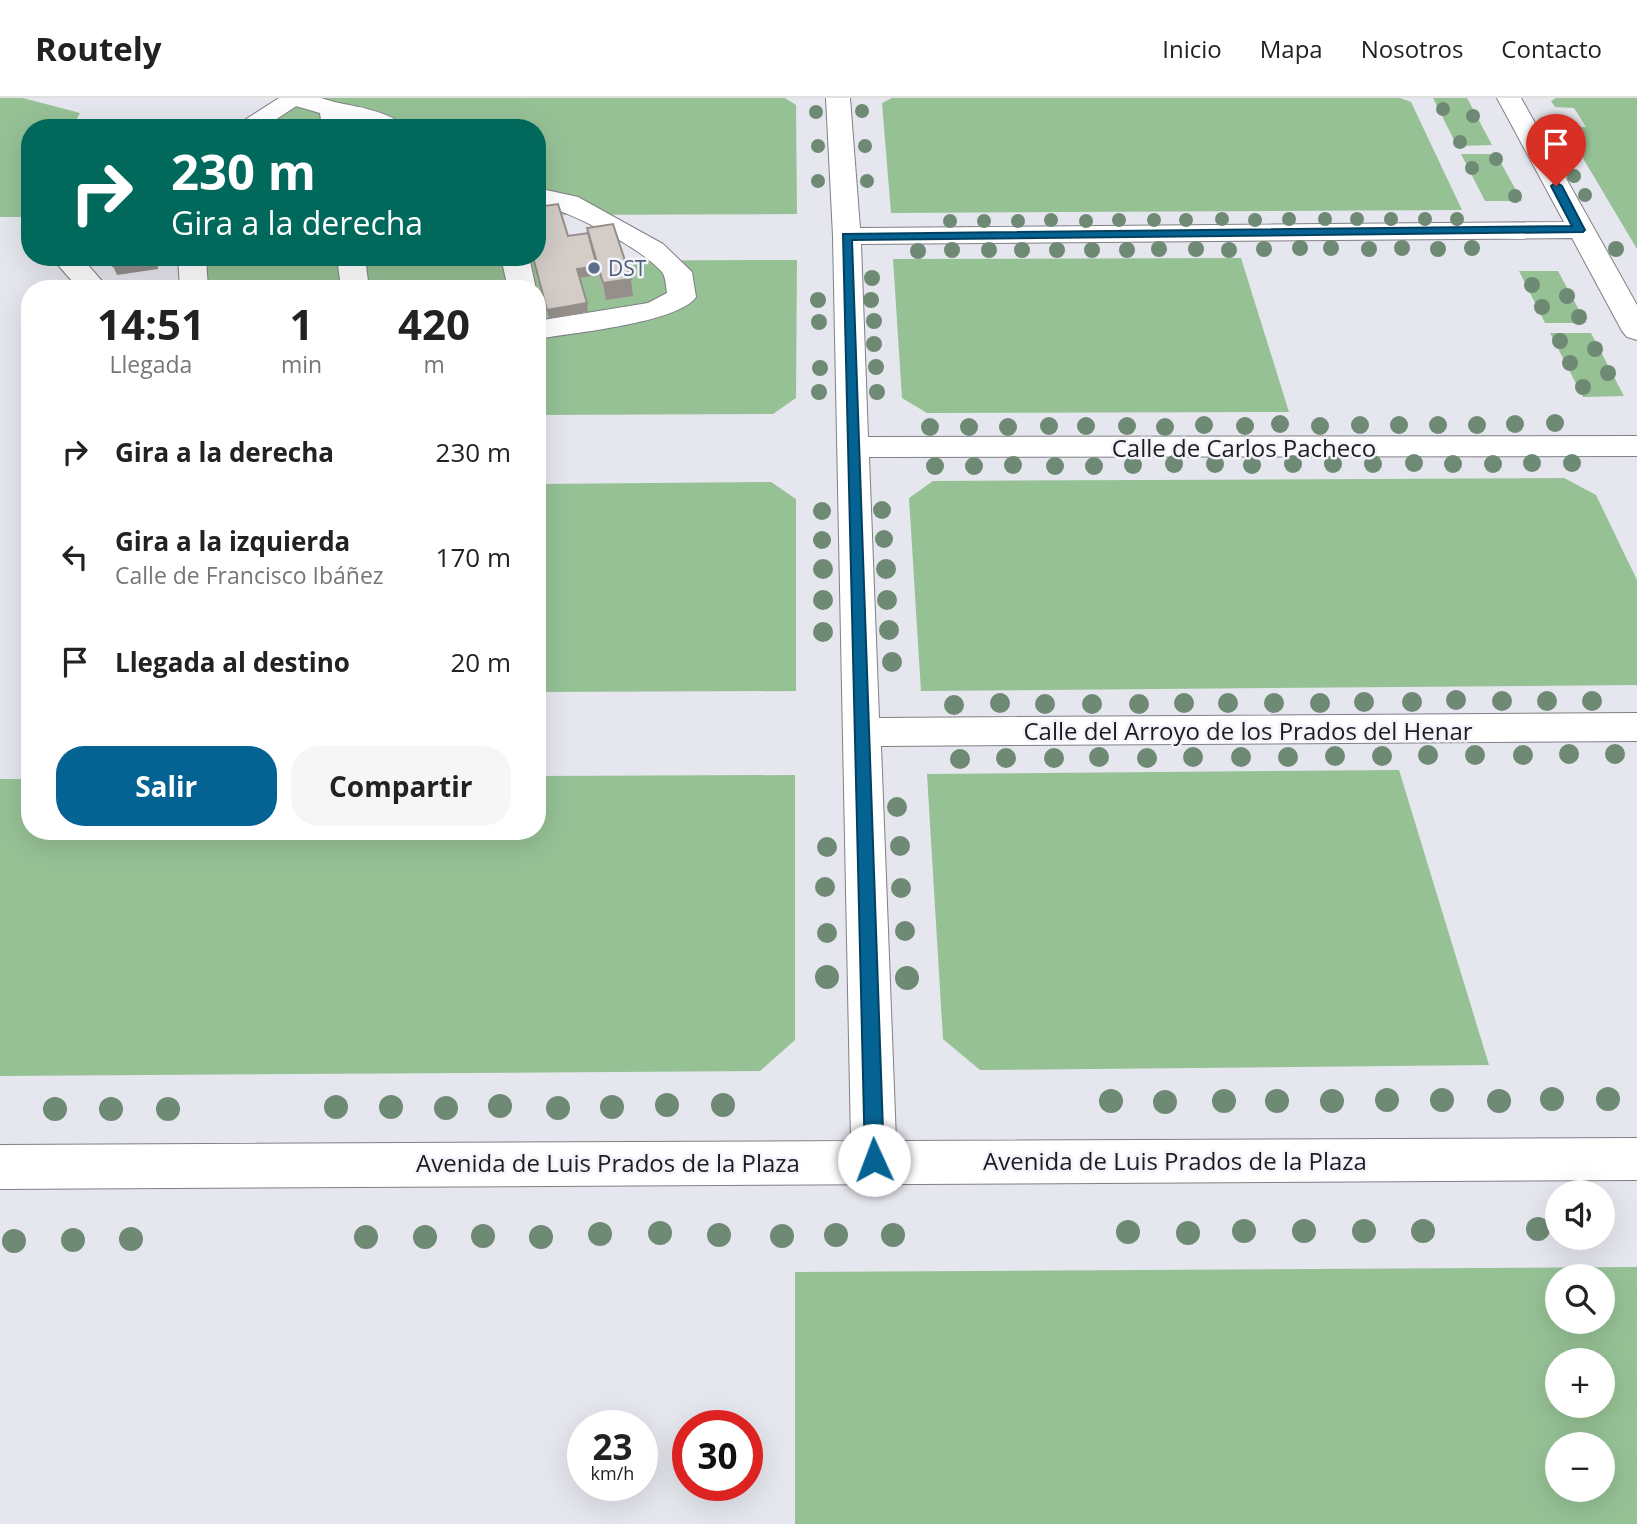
<!DOCTYPE html>
<html lang="es">
<head>
<meta charset="utf-8">
<style>
	:root { --surface:#fff; --page:#f6f6f6; --text:#222; --muted:#767676; --line:#e0e0e0; --accent:#056393 }
	body { margin:0; font-family:"Open Sans",sans-serif; background:var(--page); color:var(--text); height:100vh; display:flex; flex-direction:column; font-size:26px; white-space:nowrap }
	* { box-sizing:border-box; margin:0 }
	p { font-size:23px; color:var(--muted) }
	.icon { flex:none; width:38px; height:38px; fill:none; stroke:currentColor; stroke-width:2; stroke-linecap:round; stroke-linejoin:round }
	.map { position:relative; flex:1; overflow:hidden }
	.panel { position:absolute; left:21px; top:182px; width:525px; height:560px; display:flex; flex-direction:column; background:var(--surface); border-radius:28px; box-shadow:0 7px 28px #0002 }
	.panel>* { flex:none }
	.top-card { position:absolute; left:21px; top:21px; width:525px; height:147px; border-radius:28px; box-shadow:0 7px 28px #0002; background:#00695c; color:#fff; overflow:hidden }
	.tools { position:absolute; left:1545px; top:1082px; display:grid; gap:14px }
	.tools a { display:grid; place-items:center; width:70px; height:70px; border-radius:50%; background:var(--surface); box-shadow:0 7px 28px #0002; font-size:35px }
	.speed { position:absolute; left:567px; top:1312px; display:flex; gap:14px; font-size:35px; font-weight:700; text-align:center }
	.speed>* { display:grid; place-content:center; width:91px; height:91px; border-radius:50%; background:var(--surface); box-shadow:0 7px 28px #0002; line-height:1 }
	.speed small { font-size:18px; font-weight:400 }
	.speed .limit { border:10px solid #d22; background:#fff; color:#111 }
	.pin { position:absolute; display:grid; place-items:center; width:60px; height:60px; color:#fff; margin:-72px -30px; border-radius:50% 50% 50% 0; rotate:-45deg; box-shadow:0 0 7px #0007 }
	.pin .icon { rotate:45deg }
	.me { position:absolute; width:77px; margin:-38px; rotate:358deg; stroke-linejoin:round; filter:drop-shadow(0 0 5px #0008) }
	.turn { display:flex; align-items:center; gap:24px; height:147px; padding:0 35px; font-size:32px }
	.turn .icon { width:91px; height:91px; stroke-width:2.5 }
	.turn b { display:block; font-size:49px; line-height:60px }
	.eta { display:flex; justify-content:space-evenly; align-items:center; height:119px; text-align:center }
	.eta b { font-size:42px; font-weight:700; line-height:49px }
	.action { display:flex; gap:14px; margin-top:auto; padding:14px 35px }
	.action a { flex:1; height:80px; border-radius:28px; background:var(--accent); color:#fff; font-size:28px; font-weight:700; line-height:80px; text-align:center }
	.action a+a { background:var(--page); color:var(--text) }
	ul { padding:0; list-style:none }
	li { display:flex; align-items:center; gap:21px; height:105px; padding:0 35px }
	li div { flex:1 }
	li b { display:block; font-size:26px }
	li em { font-style:normal }
	header { display:flex; align-items:center; gap:42px; box-sizing:border-box; height:98px; padding:0 35px; background:var(--surface); border-bottom:2px solid var(--line) }
	header strong { font-size:33px }
	nav { display:flex; gap:38px; margin-inline-start:auto; font-size:24px }
	.map>svg:first-child { display:block }
	.green { fill:#96c195; fill-rule:evenodd }
	.lines { fill:none; stroke-linecap:round; stroke-linejoin:round }
	.minor-casing { stroke:#7f7f86; stroke-width:2 }
	.major-casing { stroke:#7f7f86; stroke-width:2 }
	.minor { fill:#fff; fill-rule:evenodd }
	.major { fill:#fff; fill-rule:evenodd }
	.tree { fill:#6f8a74 }
	.wall { fill:#b5afab }
	.shaded-wall { fill:#948f8b }
	.building { fill:#d3ccc7; stroke:#948f8b; stroke-width:2 }
	.route { fill:#056393; stroke:#034060; stroke-width:2 }
	.service-dot { fill:#5c6f8a; stroke:#f3f3fb; stroke-width:2.5 }
	.labels { text-anchor:middle; dominant-baseline:central; stroke-width:5; stroke-linejoin:round; paint-order:stroke }
	.far-service-label { font-size:21px; fill:#4e5e75; stroke:#f3f3fb; text-anchor:start }
	.street-label { font-size:24px; fill:#1d1d1f; stroke:#f3f3fb }
</style>
</head>
<body>
<header>
<strong>Routely</strong>
<nav><a>Inicio</a><a>Mapa</a><a>Nosotros</a><a>Contacto</a></nav>
</header>
<div class="map">
<svg width="1637" height="1426" viewBox="0 0 1637 1426">
	<rect width="100%" height="100%" fill="#e6e6ee"/>
	<!-- green -->
	<g class="green">
		<polygon points="0,0 23,0 80,15 72,30 30,30 30,105 22,119 0,119"/>
		<polygon points="309,0 785,0 796,7 797,116 537,117 537,30 264,30 269,17"/>
		<polygon points="892,0 1400,0 1411,4 1462,112 891,115 882,5"/>
		<polygon points="1433,0 1467,0 1492,47 1457,48"/>
		<polygon points="1556,0 1637,0 1637,151 1565,30 1586,29 1574,10 1555,9 1551,3"/>
		<polygon points="1461,56 1496,56 1522,103 1485,103"/>
		<polygon points="1241,160 1289,314 927,315 902,300 893,161"/>
		<polygon points="797,162 796,300 773,316 537,317 537,191 198,191 209,164"/>
		<polygon points="1519,173 1558,173 1586,225 1545,225"/>
		<polygon points="1550,235 1591,235 1624,298 1583,299"/>
		<polygon points="1564,380 1596,397 1637,482 1637,587 921,593 909,400 933,383"/>
		<polygon points="771,384 796,401 796,593 537,594 537,386"/>
		<polygon points="1399,672 1489,967 980,972 943,941 927,676"/>
		<polygon points="795,677 795,942 760,973 0,978 0,681 30,681 30,733 537,733 537,678"/>
		<path d="M1637 1169V1426H795V1174ZM1558 1178H1603V1223H1558ZM1558 1262H1603V1307H1558ZM1558 1346H1603V1391H1558Z"/>
	</g>
	<g class="lines">
		<defs>
			<g id="minor">
				<polygon points="279,0 307,1 263,30 232,30"/>
				<polygon points="826,0 850,0 860,130 1564,124 1497,0 1521,0 1637,207 1637,242 1627,239 1622,233 1572,140 861,146 868,339 1637,338 1637,358 869,359 879,620 1637,615 1637,643 881,648 896,1043 1637,1040 1637,1082 0,1091 0,1047 851,1043 833,138"/>
				<path d="M332 4C351 7 394 14 405 30H371L323 16 320 11 323 6Z"/>
				<path d="M537 90 578 99 663 146 692 174 696 199C678 225 571 235 537 241V223L648 205 667 195C666 188 666 180 662 174 640 149 570 113 537 106Z"/>
				<polygon points="51,159 81,159 109,191 79,191"/>
				<polygon points="178,159 206,159 208,191 180,191"/>
				<polygon points="501,159 529,159 536,191 508,191"/>
			</g>
			<g id="major">
				<polygon points="282,0 321,0 341,6 348,30 322,30 320,15 285,5"/>
				<polygon points="337,159 365,159 369,191 341,191"/>
			</g>
		</defs>
		<!-- minor casing -->
		<use href="#minor" class="minor-casing"/>
		<!-- major casing -->
		<use href="#major" class="major-casing"/>
		<!-- minor -->
		<use href="#minor" class="minor"/>
		<!-- major -->
		<use href="#major" class="major"/>
	</g>
	<!-- trees -->
	<g class="tree">
		<circle cx="1443" cy="11" r="7"/>
		<circle cx="862" cy="13" r="7"/>
		<circle cx="816" cy="14" r="7"/>
		<circle cx="1473" cy="18" r="7"/>
		<circle cx="1544" cy="26" r="7"/>
		<circle cx="1460" cy="44" r="7"/>
		<circle cx="818" cy="48" r="7"/>
		<circle cx="865" cy="48" r="7"/>
		<circle cx="1563" cy="60" r="7"/>
		<circle cx="1496" cy="61" r="7"/>
		<circle cx="1472" cy="70" r="7"/>
		<circle cx="1574" cy="78" r="7"/>
		<circle cx="818" cy="83" r="7"/>
		<circle cx="867" cy="83" r="7"/>
		<circle cx="1585" cy="97" r="7"/>
		<circle cx="1515" cy="98" r="7"/>
		<circle cx="1222" cy="121" r="7"/>
		<circle cx="1289" cy="121" r="7"/>
		<circle cx="1325" cy="121" r="7"/>
		<circle cx="1357" cy="121" r="7"/>
		<circle cx="1391" cy="121" r="7"/>
		<circle cx="1425" cy="121" r="7"/>
		<circle cx="1457" cy="121" r="7"/>
		<circle cx="1051" cy="122" r="7"/>
		<circle cx="1119" cy="122" r="7"/>
		<circle cx="1154" cy="122" r="7"/>
		<circle cx="1186" cy="122" r="7"/>
		<circle cx="1255" cy="122" r="7"/>
		<circle cx="950" cy="123" r="7"/>
		<circle cx="984" cy="123" r="7"/>
		<circle cx="1018" cy="123" r="7"/>
		<circle cx="1086" cy="123" r="7"/>
		<circle cx="1300" cy="150" r="8"/>
		<circle cx="1331" cy="150" r="8"/>
		<circle cx="1402" cy="150" r="8"/>
		<circle cx="1472" cy="150" r="8"/>
		<circle cx="1159" cy="151" r="8"/>
		<circle cx="1196" cy="151" r="8"/>
		<circle cx="1264" cy="151" r="8"/>
		<circle cx="1369" cy="151" r="8"/>
		<circle cx="1438" cy="151" r="8"/>
		<circle cx="1616" cy="151" r="8"/>
		<circle cx="952" cy="152" r="8"/>
		<circle cx="989" cy="152" r="8"/>
		<circle cx="1022" cy="152" r="8"/>
		<circle cx="1057" cy="152" r="8"/>
		<circle cx="1092" cy="152" r="8"/>
		<circle cx="1127" cy="152" r="8"/>
		<circle cx="1229" cy="152" r="8"/>
		<circle cx="918" cy="153" r="8"/>
		<circle cx="872" cy="180" r="8"/>
		<circle cx="1532" cy="187" r="8"/>
		<circle cx="1567" cy="198" r="8"/>
		<circle cx="818" cy="202" r="8"/>
		<circle cx="871" cy="202" r="8"/>
		<circle cx="1542" cy="209" r="8"/>
		<circle cx="1579" cy="219" r="8"/>
		<circle cx="874" cy="223" r="8"/>
		<circle cx="819" cy="224" r="8"/>
		<circle cx="1560" cy="243" r="8"/>
		<circle cx="874" cy="246" r="8"/>
		<circle cx="1595" cy="251" r="8"/>
		<circle cx="1570" cy="265" r="8"/>
		<circle cx="876" cy="269" r="8"/>
		<circle cx="820" cy="270" r="8"/>
		<circle cx="1608" cy="275" r="8"/>
		<circle cx="1583" cy="289" r="8"/>
		<circle cx="819" cy="294" r="8"/>
		<circle cx="877" cy="294" r="8"/>
		<circle cx="1555" cy="325" r="9"/>
		<circle cx="1280" cy="326" r="9"/>
		<circle cx="1515" cy="326" r="9"/>
		<circle cx="1204" cy="327" r="9"/>
		<circle cx="1360" cy="327" r="9"/>
		<circle cx="1399" cy="327" r="9"/>
		<circle cx="1438" cy="327" r="9"/>
		<circle cx="1477" cy="327" r="9"/>
		<circle cx="1049" cy="328" r="9"/>
		<circle cx="1086" cy="328" r="9"/>
		<circle cx="1127" cy="328" r="9"/>
		<circle cx="1245" cy="328" r="9"/>
		<circle cx="1320" cy="328" r="9"/>
		<circle cx="930" cy="329" r="9"/>
		<circle cx="969" cy="329" r="9"/>
		<circle cx="1008" cy="329" r="9"/>
		<circle cx="1165" cy="329" r="9"/>
		<circle cx="1414" cy="365" r="9"/>
		<circle cx="1532" cy="365" r="9"/>
		<circle cx="1572" cy="365" r="9"/>
		<circle cx="1174" cy="366" r="9"/>
		<circle cx="1215" cy="366" r="9"/>
		<circle cx="1293" cy="366" r="9"/>
		<circle cx="1333" cy="366" r="9"/>
		<circle cx="1373" cy="366" r="9"/>
		<circle cx="1453" cy="366" r="9"/>
		<circle cx="1493" cy="366" r="9"/>
		<circle cx="1013" cy="367" r="9"/>
		<circle cx="1133" cy="367" r="9"/>
		<circle cx="1252" cy="367" r="9"/>
		<circle cx="935" cy="368" r="9"/>
		<circle cx="974" cy="368" r="9"/>
		<circle cx="1055" cy="368" r="9"/>
		<circle cx="1094" cy="368" r="9"/>
		<circle cx="882" cy="412" r="9"/>
		<circle cx="822" cy="413" r="9"/>
		<circle cx="884" cy="441" r="9"/>
		<circle cx="822" cy="442" r="9"/>
		<circle cx="823" cy="471" r="10"/>
		<circle cx="886" cy="471" r="10"/>
		<circle cx="823" cy="502" r="10"/>
		<circle cx="887" cy="502" r="10"/>
		<circle cx="889" cy="532" r="10"/>
		<circle cx="823" cy="534" r="10"/>
		<circle cx="892" cy="564" r="10"/>
		<circle cx="1456" cy="602" r="10"/>
		<circle cx="1502" cy="603" r="10"/>
		<circle cx="1547" cy="603" r="10"/>
		<circle cx="1592" cy="603" r="10"/>
		<circle cx="1364" cy="604" r="10"/>
		<circle cx="1412" cy="604" r="10"/>
		<circle cx="1000" cy="605" r="10"/>
		<circle cx="1184" cy="605" r="10"/>
		<circle cx="1228" cy="605" r="10"/>
		<circle cx="1274" cy="605" r="10"/>
		<circle cx="1320" cy="605" r="10"/>
		<circle cx="1045" cy="606" r="10"/>
		<circle cx="1092" cy="606" r="10"/>
		<circle cx="1139" cy="606" r="10"/>
		<circle cx="954" cy="607" r="10"/>
		<circle cx="1569" cy="656" r="10"/>
		<circle cx="1615" cy="656" r="10"/>
		<circle cx="1428" cy="657" r="10"/>
		<circle cx="1475" cy="657" r="10"/>
		<circle cx="1523" cy="657" r="10"/>
		<circle cx="1335" cy="658" r="10"/>
		<circle cx="1382" cy="658" r="10"/>
		<circle cx="1099" cy="659" r="10"/>
		<circle cx="1193" cy="659" r="10"/>
		<circle cx="1241" cy="659" r="10"/>
		<circle cx="1288" cy="659" r="10"/>
		<circle cx="1006" cy="660" r="10"/>
		<circle cx="1054" cy="660" r="10"/>
		<circle cx="1147" cy="660" r="10"/>
		<circle cx="960" cy="661" r="10"/>
		<circle cx="897" cy="709" r="10"/>
		<circle cx="900" cy="748" r="10"/>
		<circle cx="827" cy="749" r="10"/>
		<circle cx="825" cy="789" r="10"/>
		<circle cx="901" cy="790" r="10"/>
		<circle cx="905" cy="833" r="10"/>
		<circle cx="827" cy="835" r="10"/>
		<circle cx="827" cy="879" r="12"/>
		<circle cx="907" cy="880" r="12"/>
		<circle cx="1552" cy="1001" r="12"/>
		<circle cx="1608" cy="1001" r="12"/>
		<circle cx="1387" cy="1002" r="12"/>
		<circle cx="1442" cy="1002" r="12"/>
		<circle cx="1111" cy="1003" r="12"/>
		<circle cx="1224" cy="1003" r="12"/>
		<circle cx="1277" cy="1003" r="12"/>
		<circle cx="1332" cy="1003" r="12"/>
		<circle cx="1499" cy="1003" r="12"/>
		<circle cx="1165" cy="1004" r="12"/>
		<circle cx="667" cy="1007" r="12"/>
		<circle cx="723" cy="1007" r="12"/>
		<circle cx="500" cy="1008" r="12"/>
		<circle cx="336" cy="1009" r="12"/>
		<circle cx="391" cy="1009" r="12"/>
		<circle cx="612" cy="1009" r="12"/>
		<circle cx="446" cy="1010" r="12"/>
		<circle cx="558" cy="1010" r="12"/>
		<circle cx="55" cy="1011" r="12"/>
		<circle cx="111" cy="1011" r="12"/>
		<circle cx="168" cy="1011" r="12"/>
		<circle cx="1538" cy="1131" r="12"/>
		<circle cx="1244" cy="1133" r="12"/>
		<circle cx="1304" cy="1133" r="12"/>
		<circle cx="1364" cy="1133" r="12"/>
		<circle cx="1423" cy="1133" r="12"/>
		<circle cx="1128" cy="1134" r="12"/>
		<circle cx="660" cy="1135" r="12"/>
		<circle cx="1188" cy="1135" r="12"/>
		<circle cx="600" cy="1136" r="12"/>
		<circle cx="719" cy="1137" r="12"/>
		<circle cx="836" cy="1137" r="12"/>
		<circle cx="893" cy="1137" r="12"/>
		<circle cx="483" cy="1138" r="12"/>
		<circle cx="782" cy="1138" r="12"/>
		<circle cx="366" cy="1139" r="12"/>
		<circle cx="425" cy="1139" r="12"/>
		<circle cx="541" cy="1139" r="12"/>
		<circle cx="131" cy="1141" r="12"/>
		<circle cx="73" cy="1142" r="12"/>
		<circle cx="14" cy="1143" r="12"/>
	</g>
	<!-- wall -->
	<polygon class="wall" points="587,130 633,198 606,202 598,177 579,180 587,205 588,214 549,220 532,159 537,159 568,138 587,135"/>
	<!-- shaded-wall -->
	<g class="shaded-wall">
		<polygon points="154,159 158,159 158,171 117,177 113,168"/>
		<polygon points="597,168 598,177 578,180 577,171"/>
		<polygon points="631,181 633,198 606,202 603,185"/>
		<polygon points="587,205 588,214 549,220 547,212"/>
	</g>
	<!-- building -->
	<g class="building">
		<polygon points="558,106 568,138 588,135 597,168 577,171 587,205 547,212 533,159 537,159 537,109"/>
		<polygon points="613,126 631,181 603,185 587,130"/>
		<polygon points="114,159 154,159 154,162 113,168"/>
	</g>
	<!-- route -->
	<polygon class="route" points="1556,84 1562,88 1585,132 1583,134 852,142 884,1062 881,1069 874,1071 868,1069 865,1062 843,136 1572,128 1551,88"/>
	<!-- markers -->
	<circle class="service-dot" cx="594" cy="170" r="7"/>
	<g class="labels">
		<!-- far-service labels -->
		<g class="far-service-label">
			<text x="608" y="170">DST</text>
		</g>
		<!-- street labels -->
		<g class="street-label">
			<text x="1244" y="349">Calle de Carlos Pacheco</text>
			<text x="1248" y="632">Calle del Arroyo de los Prados del Henar</text>
			<text x="1175" y="1062">Avenida de Luis Prados de la Plaza</text>
			<text x="608" y="1064">Avenida de Luis Prados de la Plaza</text>
		</g>
	</g>
</svg>
<div class="tools">
<a><svg class="icon" aria-label="sound" viewBox="0 0 24 24"><path d="M4 9h4l5-4v14l-5-4H4zM17 9q2 3 0 6"/></svg></a>
<a><svg class="icon" aria-label="search" viewBox="0 0 24 24"><circle cx="10" cy="10" r="6"/><path d="M15 15l6 6"/></svg></a>
<a>+</a>
<a>−</a>
</div>
<div class="speed"><div>23<small>km/h</small></div><div class="limit">30</div></div>
<div class="pin" style="left:1556px;top:88px;background:#d93025"><svg class="icon" aria-label="arrive" viewBox="0 0 24 24"><path d="M6 21V4h12l-3 4 3 4H6"/></svg></div>
<svg class="me" style="left:874px;top:1062px" viewBox="-20 -20 40 40"><circle r="19" fill="#fff"/><path d="M0-13L10 11 0 6-10 11z" fill="#056393"/></svg>
<div class="top-card">
<div class="turn"><svg class="icon" aria-label="right" viewBox="0 0 24 24"><path d="M7 20v-9h11M14 6l5 5-5 5"/></svg><div><b>230 m</b>Gira a la derecha</div></div>
</div>
<section class="panel">
<div class="eta">
<div><b>14:51</b><p>Llegada</p></div>
<div><b>1</b><p>min</p></div>
<div><b>420</b><p>m</p></div>
</div>
<ul>
<li><svg class="icon" aria-label="right" viewBox="0 0 24 24"><path d="M7 20v-9h11M14 6l5 5-5 5"/></svg><div><b>Gira a la derecha</b></div><em>230 m</em></li>
<li><svg class="icon" aria-label="left" viewBox="0 0 24 24"><path d="M17 20v-9H6M10 6l-5 5 5 5"/></svg><div><b>Gira a la izquierda</b><p>Calle de Francisco Ibáñez</p></div><em>170 m</em></li>
<li><svg class="icon" aria-label="arrive" viewBox="0 0 24 24"><path d="M6 21V4h12l-3 4 3 4H6"/></svg><div><b>Llegada al destino</b></div><em>20 m</em></li>
</ul>
<div class="action"><a>Salir</a><a>Compartir</a></div>
</section>
</div>
</body>
</html>
